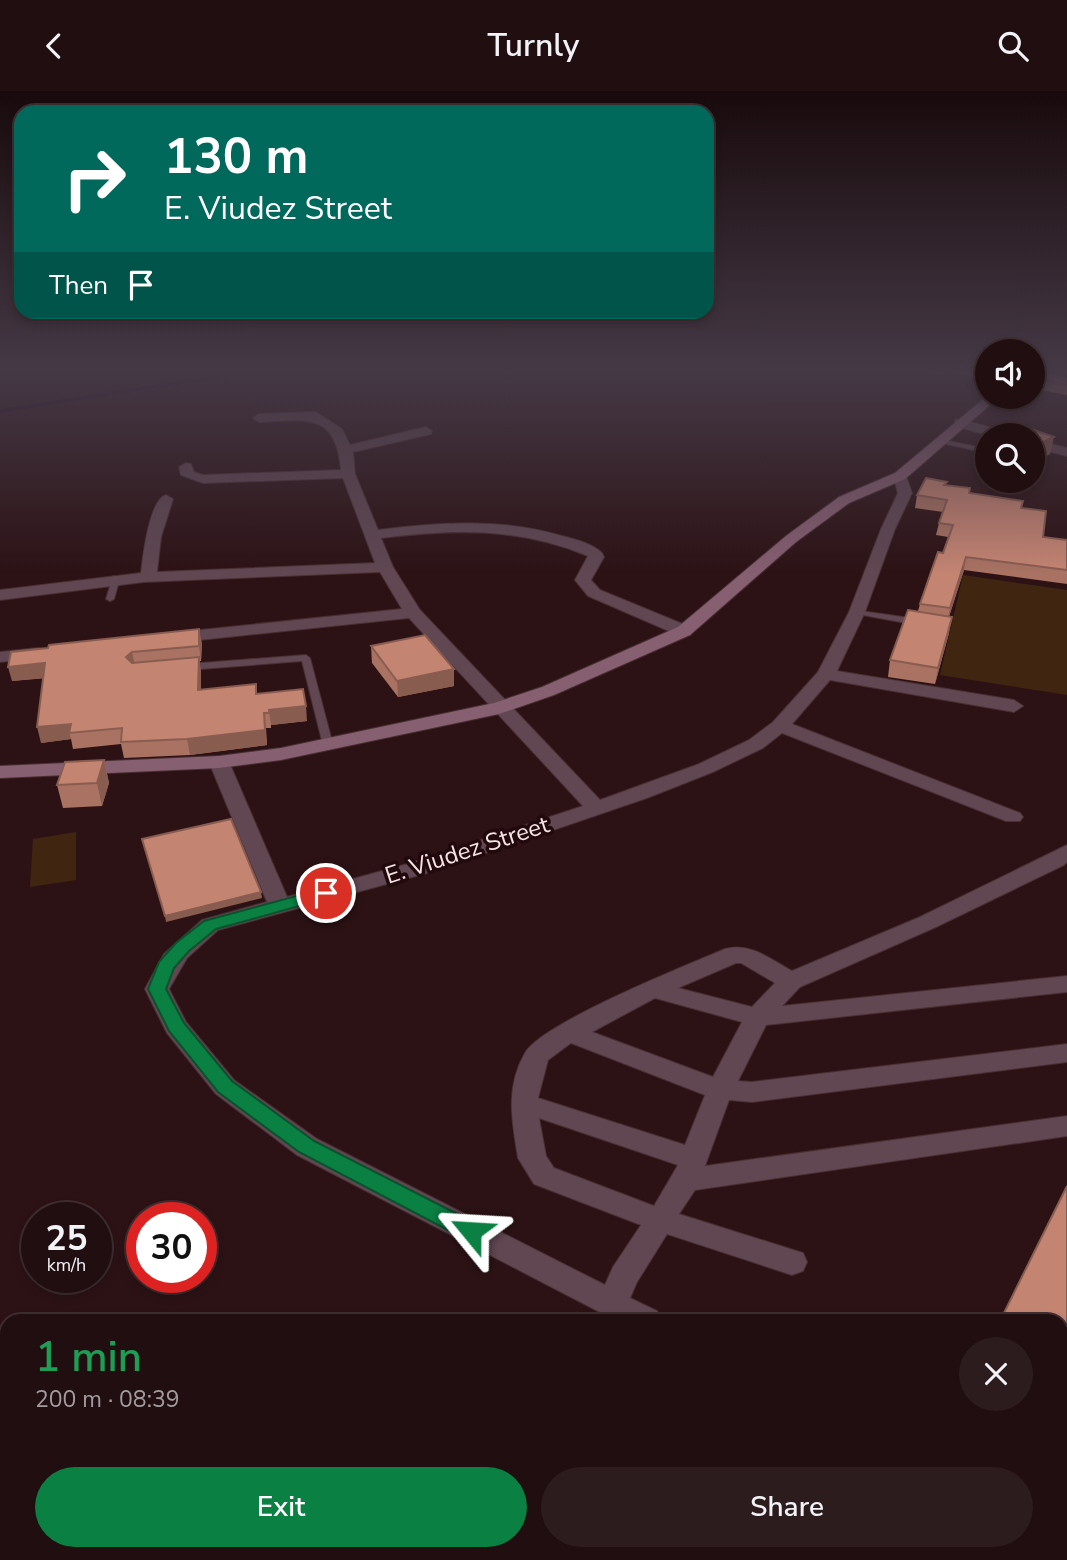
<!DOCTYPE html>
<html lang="en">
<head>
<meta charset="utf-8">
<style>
	:root { --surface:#210e10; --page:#2d1c1e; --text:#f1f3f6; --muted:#a29c9f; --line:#3e2e30; --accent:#0b8043 }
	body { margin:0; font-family:"Nunito Sans",sans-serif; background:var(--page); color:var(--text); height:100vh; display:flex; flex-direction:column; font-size:26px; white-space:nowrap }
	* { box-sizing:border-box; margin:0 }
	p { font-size:23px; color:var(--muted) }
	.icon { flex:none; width:38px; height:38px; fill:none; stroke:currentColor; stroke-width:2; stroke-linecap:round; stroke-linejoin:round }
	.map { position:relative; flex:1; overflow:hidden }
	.sheet { position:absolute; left:0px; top:1223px; width:1068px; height:247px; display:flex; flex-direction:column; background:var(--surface); border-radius:21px 21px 0 0; box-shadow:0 4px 10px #0003,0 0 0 2px var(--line) }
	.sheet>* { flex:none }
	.hud { position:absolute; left:14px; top:14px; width:700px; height:214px; border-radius:21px; box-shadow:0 4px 10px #0003,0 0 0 2px var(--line); background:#00695c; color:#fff; overflow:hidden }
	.tools { position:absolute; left:975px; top:248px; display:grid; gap:14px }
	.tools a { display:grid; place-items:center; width:70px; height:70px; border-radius:50%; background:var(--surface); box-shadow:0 4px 10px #0003,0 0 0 2px var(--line); font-size:35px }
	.speed { position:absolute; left:21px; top:1111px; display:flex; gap:14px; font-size:35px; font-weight:700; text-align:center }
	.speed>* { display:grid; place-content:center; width:91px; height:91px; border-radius:50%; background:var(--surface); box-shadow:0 4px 10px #0003,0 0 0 2px var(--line); line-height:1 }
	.speed small { font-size:18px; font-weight:400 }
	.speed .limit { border:10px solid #d22; background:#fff; color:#111 }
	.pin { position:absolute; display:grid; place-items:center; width:60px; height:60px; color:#fff; margin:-30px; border:4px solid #fff; border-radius:50%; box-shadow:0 2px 7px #0007 }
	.me { position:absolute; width:77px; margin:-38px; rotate:297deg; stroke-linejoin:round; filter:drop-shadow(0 0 5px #0008) }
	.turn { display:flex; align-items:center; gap:24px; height:147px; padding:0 35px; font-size:32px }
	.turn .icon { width:91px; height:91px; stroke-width:2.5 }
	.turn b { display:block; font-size:49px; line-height:60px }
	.then { display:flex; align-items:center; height:66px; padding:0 35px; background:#0003; gap:14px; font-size:26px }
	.round { display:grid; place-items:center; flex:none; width:74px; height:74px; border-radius:37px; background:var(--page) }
	.summary { display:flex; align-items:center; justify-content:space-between; height:119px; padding:0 35px }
	h1 { font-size:42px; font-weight:600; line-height:52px; color:#1e9e55 }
	.cta { display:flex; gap:14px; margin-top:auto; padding:14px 35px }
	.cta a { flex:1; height:80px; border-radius:42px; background:var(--accent); color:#fff; font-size:28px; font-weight:600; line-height:80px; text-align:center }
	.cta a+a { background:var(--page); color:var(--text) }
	header { display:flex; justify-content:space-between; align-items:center; height:91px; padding:0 35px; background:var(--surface); font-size:32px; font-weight:600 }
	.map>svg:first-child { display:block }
	.green { fill:#402611 }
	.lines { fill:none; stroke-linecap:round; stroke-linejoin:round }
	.stream { stroke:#1c001d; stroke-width:3.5 }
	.lane-casing { stroke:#482f32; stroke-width:2 }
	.street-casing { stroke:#482f32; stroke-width:2 }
	.secondary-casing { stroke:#482f32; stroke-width:2 }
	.lane { fill:#604752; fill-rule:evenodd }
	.street { fill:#604752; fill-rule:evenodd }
	.secondary { fill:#865f71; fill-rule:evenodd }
	.wall { fill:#a97262 }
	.shaded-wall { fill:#895c50 }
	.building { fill:#c48472; stroke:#895c50; stroke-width:2 }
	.route { fill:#0b8043; stroke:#07532c; stroke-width:2 }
	.labels { text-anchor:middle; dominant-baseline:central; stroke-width:7; stroke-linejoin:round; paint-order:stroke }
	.street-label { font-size:24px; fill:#f6e3e4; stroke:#21090d }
</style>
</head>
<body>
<header><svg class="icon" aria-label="back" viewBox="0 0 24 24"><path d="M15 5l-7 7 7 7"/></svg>Turnly<svg class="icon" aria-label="search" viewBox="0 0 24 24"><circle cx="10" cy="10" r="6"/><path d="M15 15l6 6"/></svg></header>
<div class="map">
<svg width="1067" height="1469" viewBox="0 0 1067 1469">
	<rect width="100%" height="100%" fill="#2c1215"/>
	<!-- green -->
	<g class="green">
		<polygon points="963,484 1067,499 1067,604 940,584"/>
		<polygon points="76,741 76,789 30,796 33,748"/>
	</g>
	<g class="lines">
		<!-- stream -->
		<polyline class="stream" points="0,320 266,278"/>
		<defs>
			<g id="lane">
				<polygon points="939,348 987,358 987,362 937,351 936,350"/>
				<polygon points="113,485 119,485 120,487 114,508 110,510 106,508"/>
				<polygon points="854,519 917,528 921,531 917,534 857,523 854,523"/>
				<polygon points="306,564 310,567 333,654 331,656 325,656 323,654 302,570 188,579 184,576 188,573"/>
			</g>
			<g id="street">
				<path d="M316 321 342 338 350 354 426 336 432 340 431 343 353 361 355 383 378 439C440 431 501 427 562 445 575 448 593 453 602 462L604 466 591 489 600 499 690 536 693 540 690 544H678L588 505 575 489 588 465C517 436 455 438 381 447L393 476 420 519 600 709 699 673 749 649 773 631 818 581 849 521 881 438 898 402 893 385 895 382H905L912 402 895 438 865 521 837 580 1014 609 1023 615 1014 621 830 589 792 633 1020 722 1023 726 1020 730H1006L782 642 763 657 713 681 647 707 427 782 218 839 187 867 169 898 186 931 234 989 317 1048 605 1194 613 1176 641 1134 534 1093 518 1067C512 1030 505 997 525 962 542 932 687 874 725 858 750 851 770 868 792 880L920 826 1067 754V771L1064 774 936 836 800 896 782 915 1067 885V901L766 934 738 990 752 991 1067 953V971L752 1011 729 1009 705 1075 1067 1025V1045L695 1099 679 1123 803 1162 807 1171 803 1180 792 1184 667 1143 637 1191 630 1207 657 1220 661 1230H617L297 1064 216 1003 167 942 145 898 164 863 202 829 267 811 209 671 212 667 219 665 229 671 287 806 411 772 583 715 409 527 171 552 162 547 171 542 402 518 380 481 144 491 0 509V499L141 482C143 465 149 409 166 404L173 408 161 446 157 481 375 472 343 387 203 392 181 384 179 376 186 372 191 373 194 381 203 384 341 379C336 320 305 329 259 331L253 327 259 323ZM736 872H741L775 892 752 916 678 897ZM655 907 742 931 713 986 592 941ZM571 952 705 1004 685 1054 538 1007 548 969ZM539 1027 678 1074 654 1115 554 1077 546 1065Z"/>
				<polygon points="960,328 1010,342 1011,345 990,345 955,335 955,329"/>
				<polygon points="1032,348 1067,357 1067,365 1032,356"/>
				<polygon points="38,557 44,558 47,562 44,566 0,571 0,561"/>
				<polygon points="1060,1423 1067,1425 1067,1462 1060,1459"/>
			</g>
			<polygon id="secondary" points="987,305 999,306 905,388 849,412 796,451 690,544 554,604 499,623 281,669 219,677 0,687 0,675 219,665 281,657 494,612 542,596 678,536 786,445 839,406 895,382"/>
		</defs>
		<!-- lane casing -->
		<use href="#lane" class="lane-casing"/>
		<!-- street casing -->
		<use href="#street" class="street-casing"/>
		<!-- secondary casing -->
		<use href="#secondary" class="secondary-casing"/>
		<!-- lane -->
		<use href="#lane" class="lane"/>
		<!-- street -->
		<use href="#street" class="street"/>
		<!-- secondary -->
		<use href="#secondary" class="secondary"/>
	</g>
	<!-- wall -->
	<g class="wall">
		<polygon points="916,278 987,278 987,289 948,280 938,284"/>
		<polygon points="1032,278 1034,280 1067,286 1067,304 1032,297"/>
		<polygon points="1043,278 1067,278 1067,284 1044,279"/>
		<polygon points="946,394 970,397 970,402 1022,417 1043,446 1067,449 1067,493 964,479 949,526 949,542 935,593 888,586 890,569 918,520 920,513 943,462 948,446 936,444 939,432 943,421 915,417 917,404"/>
		<polygon points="202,552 201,570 199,570 201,581 201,598 257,603 307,630 271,634 271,637 266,637 267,654 190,664 124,667 121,653 73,658 71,648 41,652 43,587 12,590 48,557"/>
		<polygon points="371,555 454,595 398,606 372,572"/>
		<polygon points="104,669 109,692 102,715 63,717 57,694"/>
		<polygon points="1067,1095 1067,1286 1060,1283 1060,1230"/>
	</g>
	<!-- shaded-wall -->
	<g class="shaded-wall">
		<polygon points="939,278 949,278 948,280 938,284"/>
		<polygon points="1054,346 1050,363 1032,372 1032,356"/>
		<polygon points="966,466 964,479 947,531 950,517"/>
		<polygon points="952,526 949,542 935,593 938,577"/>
		<polygon points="199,538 202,552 201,570 199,555"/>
		<polygon points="132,561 135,575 126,566"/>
		<polygon points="199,566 201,581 201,614 198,599"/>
		<polygon points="45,572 48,587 12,590 8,576"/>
		<polygon points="454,578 454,595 398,606 397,590"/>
		<polygon points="306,615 307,630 271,634 269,619"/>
		<polygon points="264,622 267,654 190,664 187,648"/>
		<polygon points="71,633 69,642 71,648 41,652 37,636"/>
		<polygon points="104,669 109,692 102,715 97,692"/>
		<polygon points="261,801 262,807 166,831 165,825"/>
	</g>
	<!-- building -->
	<g class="building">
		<polygon points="1032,278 1034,280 1067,286 1067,294 1032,286"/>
		<polygon points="1022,335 1054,346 1032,356 1032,345 1012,345"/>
		<polygon points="926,387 947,391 944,394 970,397 969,402 1023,410 1021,417 1046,420 1043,446 1067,449 1067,479 966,466 950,517 920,513 938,461 943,462 953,434 939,432 947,409 917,404"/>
		<polygon points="908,519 952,526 938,577 890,569"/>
		<polygon points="199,538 199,555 132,561 126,566 132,572 199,566 198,599 256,593 256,603 303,598 306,615 269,619 269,622 264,622 265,639 187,648 121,651 122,637 69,642 71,633 37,636 45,572 8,576 11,561 48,557 49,554"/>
		<polygon points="425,544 454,578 397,590 371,555"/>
		<polygon points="104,669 97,692 57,694 65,671"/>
		<polygon points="231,728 261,801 165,825 142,748"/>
		<polygon points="1067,1095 1067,1267 1060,1264 1060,1230 1000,1230"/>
	</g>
	<!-- sky -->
	<linearGradient id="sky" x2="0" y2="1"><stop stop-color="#180a0c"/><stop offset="0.58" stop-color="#453946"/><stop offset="1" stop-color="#453946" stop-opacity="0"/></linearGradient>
	<rect width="1067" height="483" fill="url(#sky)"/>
	<!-- route -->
	<polygon class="route" points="326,797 335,802 332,806 216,838 189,860 174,877 166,898 184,932 232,990 314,1050 479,1134 482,1140 479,1147 471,1149 463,1147 299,1061 218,1001 169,940 148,898 159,871 176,852 204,830"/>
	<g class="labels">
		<!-- street labels -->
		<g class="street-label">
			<text transform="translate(467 759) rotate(-18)">E. Viudez Street</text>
		</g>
	</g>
</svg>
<div class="tools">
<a><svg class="icon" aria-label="sound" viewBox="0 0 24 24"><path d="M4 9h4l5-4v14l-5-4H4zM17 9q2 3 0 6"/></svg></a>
<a><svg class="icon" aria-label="search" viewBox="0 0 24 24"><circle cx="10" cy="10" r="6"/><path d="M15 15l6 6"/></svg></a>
</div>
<div class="speed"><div>25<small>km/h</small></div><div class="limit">30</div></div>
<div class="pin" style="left:326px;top:802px;background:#d93025"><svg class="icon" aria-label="arrive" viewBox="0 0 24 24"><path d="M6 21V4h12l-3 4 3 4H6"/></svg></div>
<svg class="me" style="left:471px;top:1140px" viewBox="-20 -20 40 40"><path d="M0-17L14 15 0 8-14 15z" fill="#0b8043" stroke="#fff" stroke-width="4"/></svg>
<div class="hud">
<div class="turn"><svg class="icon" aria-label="right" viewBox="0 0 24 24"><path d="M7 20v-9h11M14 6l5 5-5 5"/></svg><div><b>130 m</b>E. Viudez Street</div></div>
<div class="then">Then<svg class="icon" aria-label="arrive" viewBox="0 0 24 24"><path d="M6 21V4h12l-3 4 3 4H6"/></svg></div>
</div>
<section class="sheet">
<div class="summary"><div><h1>1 min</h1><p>200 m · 08:39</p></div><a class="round"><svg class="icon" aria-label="close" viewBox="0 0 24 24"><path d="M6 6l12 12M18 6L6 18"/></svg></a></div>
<div class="cta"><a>Exit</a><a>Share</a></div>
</section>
</div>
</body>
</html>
